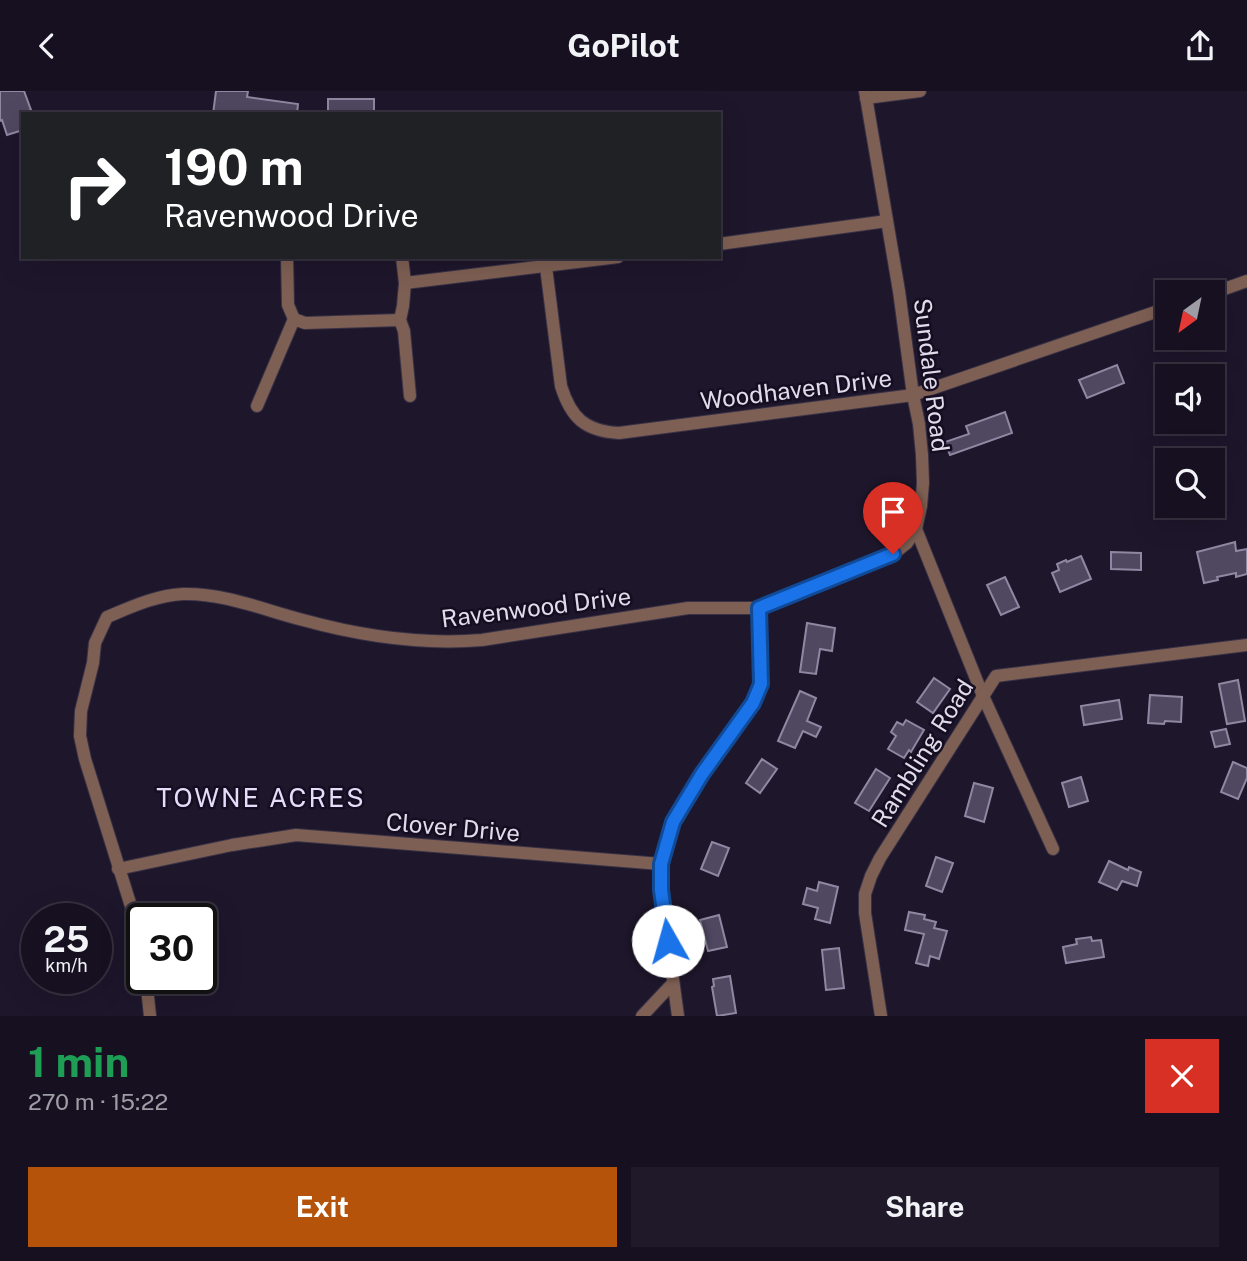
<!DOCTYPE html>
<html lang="en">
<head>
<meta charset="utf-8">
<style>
	:root { --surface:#161020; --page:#1f1929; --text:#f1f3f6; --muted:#9e9da5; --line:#35303e; --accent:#b45309 }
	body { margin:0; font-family:"Public Sans",sans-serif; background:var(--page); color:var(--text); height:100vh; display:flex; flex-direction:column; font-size:26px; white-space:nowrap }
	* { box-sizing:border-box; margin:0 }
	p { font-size:23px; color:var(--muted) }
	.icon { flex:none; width:38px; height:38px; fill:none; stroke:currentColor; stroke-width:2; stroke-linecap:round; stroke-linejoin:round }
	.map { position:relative; height:925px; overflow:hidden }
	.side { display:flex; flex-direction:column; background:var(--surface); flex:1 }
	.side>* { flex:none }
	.banner { position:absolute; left:21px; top:21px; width:700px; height:147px; border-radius:0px; box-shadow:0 7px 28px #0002,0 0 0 2px var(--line); background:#202124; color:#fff; overflow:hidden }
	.needle { width:46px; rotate:213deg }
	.buttons { position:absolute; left:1155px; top:189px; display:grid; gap:14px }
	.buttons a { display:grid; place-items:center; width:70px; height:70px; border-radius:0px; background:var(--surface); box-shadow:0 7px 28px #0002,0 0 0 2px var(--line); font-size:35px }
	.speed { position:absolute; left:21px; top:812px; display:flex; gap:14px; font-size:35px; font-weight:700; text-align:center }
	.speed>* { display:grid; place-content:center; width:91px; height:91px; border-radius:50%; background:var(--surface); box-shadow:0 7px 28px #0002,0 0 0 2px var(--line); line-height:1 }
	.speed small { font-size:18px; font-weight:400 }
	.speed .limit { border:4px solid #111; border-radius:10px; background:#fff; color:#111 }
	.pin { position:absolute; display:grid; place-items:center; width:60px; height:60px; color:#fff; margin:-72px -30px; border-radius:50% 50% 50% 0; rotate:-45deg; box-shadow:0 0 7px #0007 }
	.pin .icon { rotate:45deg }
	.me { position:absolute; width:77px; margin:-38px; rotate:353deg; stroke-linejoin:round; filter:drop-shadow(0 0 5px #0008) }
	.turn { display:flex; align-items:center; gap:24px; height:147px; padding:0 28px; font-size:32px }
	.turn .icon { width:91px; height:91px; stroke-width:2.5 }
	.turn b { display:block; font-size:49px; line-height:60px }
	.round { display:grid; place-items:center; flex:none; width:74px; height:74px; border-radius:0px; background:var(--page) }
	.headline { display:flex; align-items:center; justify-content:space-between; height:119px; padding:0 28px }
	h1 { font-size:42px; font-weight:700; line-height:52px; color:#1e9e55 }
	.cta { display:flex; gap:14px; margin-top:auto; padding:14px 28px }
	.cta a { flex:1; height:80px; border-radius:0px; background:var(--accent); color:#fff; font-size:28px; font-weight:700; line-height:80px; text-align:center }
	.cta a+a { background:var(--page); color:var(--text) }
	header { display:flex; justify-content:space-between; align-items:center; height:91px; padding:0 28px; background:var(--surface); font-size:32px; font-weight:700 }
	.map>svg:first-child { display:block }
	.building { fill:#504861; stroke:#9088a2; stroke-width:2 }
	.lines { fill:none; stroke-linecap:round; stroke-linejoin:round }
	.street-casing { stroke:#393246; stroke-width:14 }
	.street { stroke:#7e5f53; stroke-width:12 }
	.route-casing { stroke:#114b97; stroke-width:18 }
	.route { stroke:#1a73e8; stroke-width:12 }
	.labels { text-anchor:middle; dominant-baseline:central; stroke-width:5; stroke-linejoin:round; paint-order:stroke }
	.street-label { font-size:24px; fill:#e0dcea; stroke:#150d21 }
	.neighbourhood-label { font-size:26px; letter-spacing:2px; fill:#e5dcfa; stroke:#150d21 }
</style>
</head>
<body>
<header><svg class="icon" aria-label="back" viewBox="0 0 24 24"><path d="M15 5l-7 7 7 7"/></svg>GoPilot<svg class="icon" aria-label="share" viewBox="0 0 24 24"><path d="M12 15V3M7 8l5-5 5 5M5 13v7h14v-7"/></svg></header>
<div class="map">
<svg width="1247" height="925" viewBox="0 0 1247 925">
	<rect width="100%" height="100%" fill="#1e162b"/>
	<!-- building -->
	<g class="building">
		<polygon points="0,0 24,0 31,19 23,22 23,39 7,44 2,29 0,30"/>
		<polygon points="216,0 248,0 247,6 298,13 297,23 213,23"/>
		<rect x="328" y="8" width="46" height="15"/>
		<polygon points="1117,274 1124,292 1087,307 1079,289"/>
		<polygon points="1005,321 1012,342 950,364 945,351 969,343 966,335"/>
		<polygon points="1235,451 1236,460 1247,458 1247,483 1236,486 1236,482 1217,486 1218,489 1204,492 1197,461"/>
		<polygon points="1111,461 1141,462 1141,479 1111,478"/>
		<polygon points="1081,465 1091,488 1060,501 1052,482 1059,479 1057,473 1066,469 1067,471"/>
		<polygon points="1005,486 1019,516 1001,524 987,494"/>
		<polygon points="807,532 835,537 832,560 820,558 816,583 800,581"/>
		<polygon points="934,587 950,598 933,622 917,611"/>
		<polygon points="1238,589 1245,630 1227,633 1219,593"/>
		<polygon points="800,600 816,607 807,630 821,636 816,646 803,640 795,657 778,650"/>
		<polygon points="1150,604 1182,606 1181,631 1165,630 1164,633 1148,632"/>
		<polygon points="1119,609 1122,628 1084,634 1081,615"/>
		<polygon points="906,629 924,639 911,661 909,659 904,667 888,658 896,645 891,641 897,631 903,634"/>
		<polygon points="1226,638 1230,653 1215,656 1211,641"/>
		<polygon points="762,668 777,678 760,702 746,692"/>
		<polygon points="1233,671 1247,677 1247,687 1238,708 1221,701"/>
		<polygon points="876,678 890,687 869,720 855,712"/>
		<polygon points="1081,686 1088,710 1069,716 1062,692"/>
		<polygon points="974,692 993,697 984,731 965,725"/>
		<polygon points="712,751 729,757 718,785 701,778"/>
		<polygon points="936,766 953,772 942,801 926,795"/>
		<polygon points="1109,770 1128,779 1129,776 1141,781 1137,795 1122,790 1117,799 1099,791"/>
		<polygon points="819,791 838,796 830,832 815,828 818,817 803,813 807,797 817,800"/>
		<polygon points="909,821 925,824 924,828 936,831 934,837 947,840 939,868 930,865 928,875 916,872 924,843 905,839"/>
		<polygon points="719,824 727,856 708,860 700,829"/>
		<polygon points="1091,846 1092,850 1101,849 1104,866 1066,872 1063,856 1077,853 1076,848"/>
		<polygon points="839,857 844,897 826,899 822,859"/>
		<polygon points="730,885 736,922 717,925 712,896 714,895 713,888"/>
	</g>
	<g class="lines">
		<defs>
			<g id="street">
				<polyline points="865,0 899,200 913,304 919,333 922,364 923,392 921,415 916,438 983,605 1053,758"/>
				<polyline points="866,7 920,0"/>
				<polyline points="719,153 887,130"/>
				<polyline points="287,166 288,214 294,228 305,232 400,229"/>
				<polyline points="402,166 405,192 403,215 400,229 404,240 410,305"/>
				<path d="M546 176 561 295C571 327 585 340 619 342L913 304 1167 217"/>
				<polyline points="405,192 618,166"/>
				<polyline points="1213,202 1247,190"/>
				<polyline points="257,315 294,228"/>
				<polyline points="118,778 232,754 296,744 661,773"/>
				<path d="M142 857 140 844 85 668 80 645 81 620 93 572 95 552 107 526C131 516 157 504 183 503 224 502 264 519 303 529 361 545 422 554 482 549L688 517H759L893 463 907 452 916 438"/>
				<polyline points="146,887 150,925"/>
				<polyline points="642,925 673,892"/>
				<polyline points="678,925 661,799 661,773 673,731 690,701 753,612 761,593 759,517"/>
				<polyline points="881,925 865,822 865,803 871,785 880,767 996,585 1247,554"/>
			</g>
		</defs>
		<!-- street casing -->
		<use href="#street" class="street-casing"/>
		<!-- street -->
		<use href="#street" class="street"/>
	</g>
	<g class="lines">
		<defs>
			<polyline id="route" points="668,850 661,799 661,773 673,731 682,716 702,683 753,612 761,593 759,517 893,463"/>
		</defs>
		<!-- route casing -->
		<use href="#route" class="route-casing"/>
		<!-- route -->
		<use href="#route" class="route"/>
	</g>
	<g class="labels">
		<!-- street labels -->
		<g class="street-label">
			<text transform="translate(932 284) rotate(83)">Sundale Road</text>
			<text transform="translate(796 298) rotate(-7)">Woodhaven Drive</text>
			<text transform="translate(536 516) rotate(-7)">Ravenwood Drive</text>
			<text transform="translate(922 662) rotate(-58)">Rambling Road</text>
			<text transform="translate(453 736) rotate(5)">Clover Drive</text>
		</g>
		<!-- neighbourhood labels -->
		<g class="neighbourhood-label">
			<text x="261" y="706">TOWNE ACRES</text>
		</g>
	</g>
</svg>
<div class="buttons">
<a><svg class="needle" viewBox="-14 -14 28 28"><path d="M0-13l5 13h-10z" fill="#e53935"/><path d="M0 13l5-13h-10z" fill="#9e9da5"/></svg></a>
<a><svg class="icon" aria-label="sound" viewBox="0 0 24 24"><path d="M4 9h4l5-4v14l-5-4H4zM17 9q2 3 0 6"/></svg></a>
<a><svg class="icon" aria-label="search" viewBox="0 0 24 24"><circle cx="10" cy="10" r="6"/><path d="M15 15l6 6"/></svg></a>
</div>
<div class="speed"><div>25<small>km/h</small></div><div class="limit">30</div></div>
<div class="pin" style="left:893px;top:463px;background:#d93025"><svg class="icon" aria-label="arrive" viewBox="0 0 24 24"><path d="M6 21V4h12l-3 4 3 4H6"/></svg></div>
<svg class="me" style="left:668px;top:850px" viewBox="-20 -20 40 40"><circle r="19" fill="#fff"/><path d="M0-13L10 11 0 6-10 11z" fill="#1a73e8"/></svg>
<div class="banner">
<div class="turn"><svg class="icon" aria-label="right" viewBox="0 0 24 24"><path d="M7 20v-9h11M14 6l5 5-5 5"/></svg><div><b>190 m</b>Ravenwood Drive</div></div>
</div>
</div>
<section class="side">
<div class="headline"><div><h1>1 min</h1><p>270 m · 15:22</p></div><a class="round" style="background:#d93025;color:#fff"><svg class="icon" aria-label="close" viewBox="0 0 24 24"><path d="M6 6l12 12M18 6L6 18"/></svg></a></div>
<div class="cta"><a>Exit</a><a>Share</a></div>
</section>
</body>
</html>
